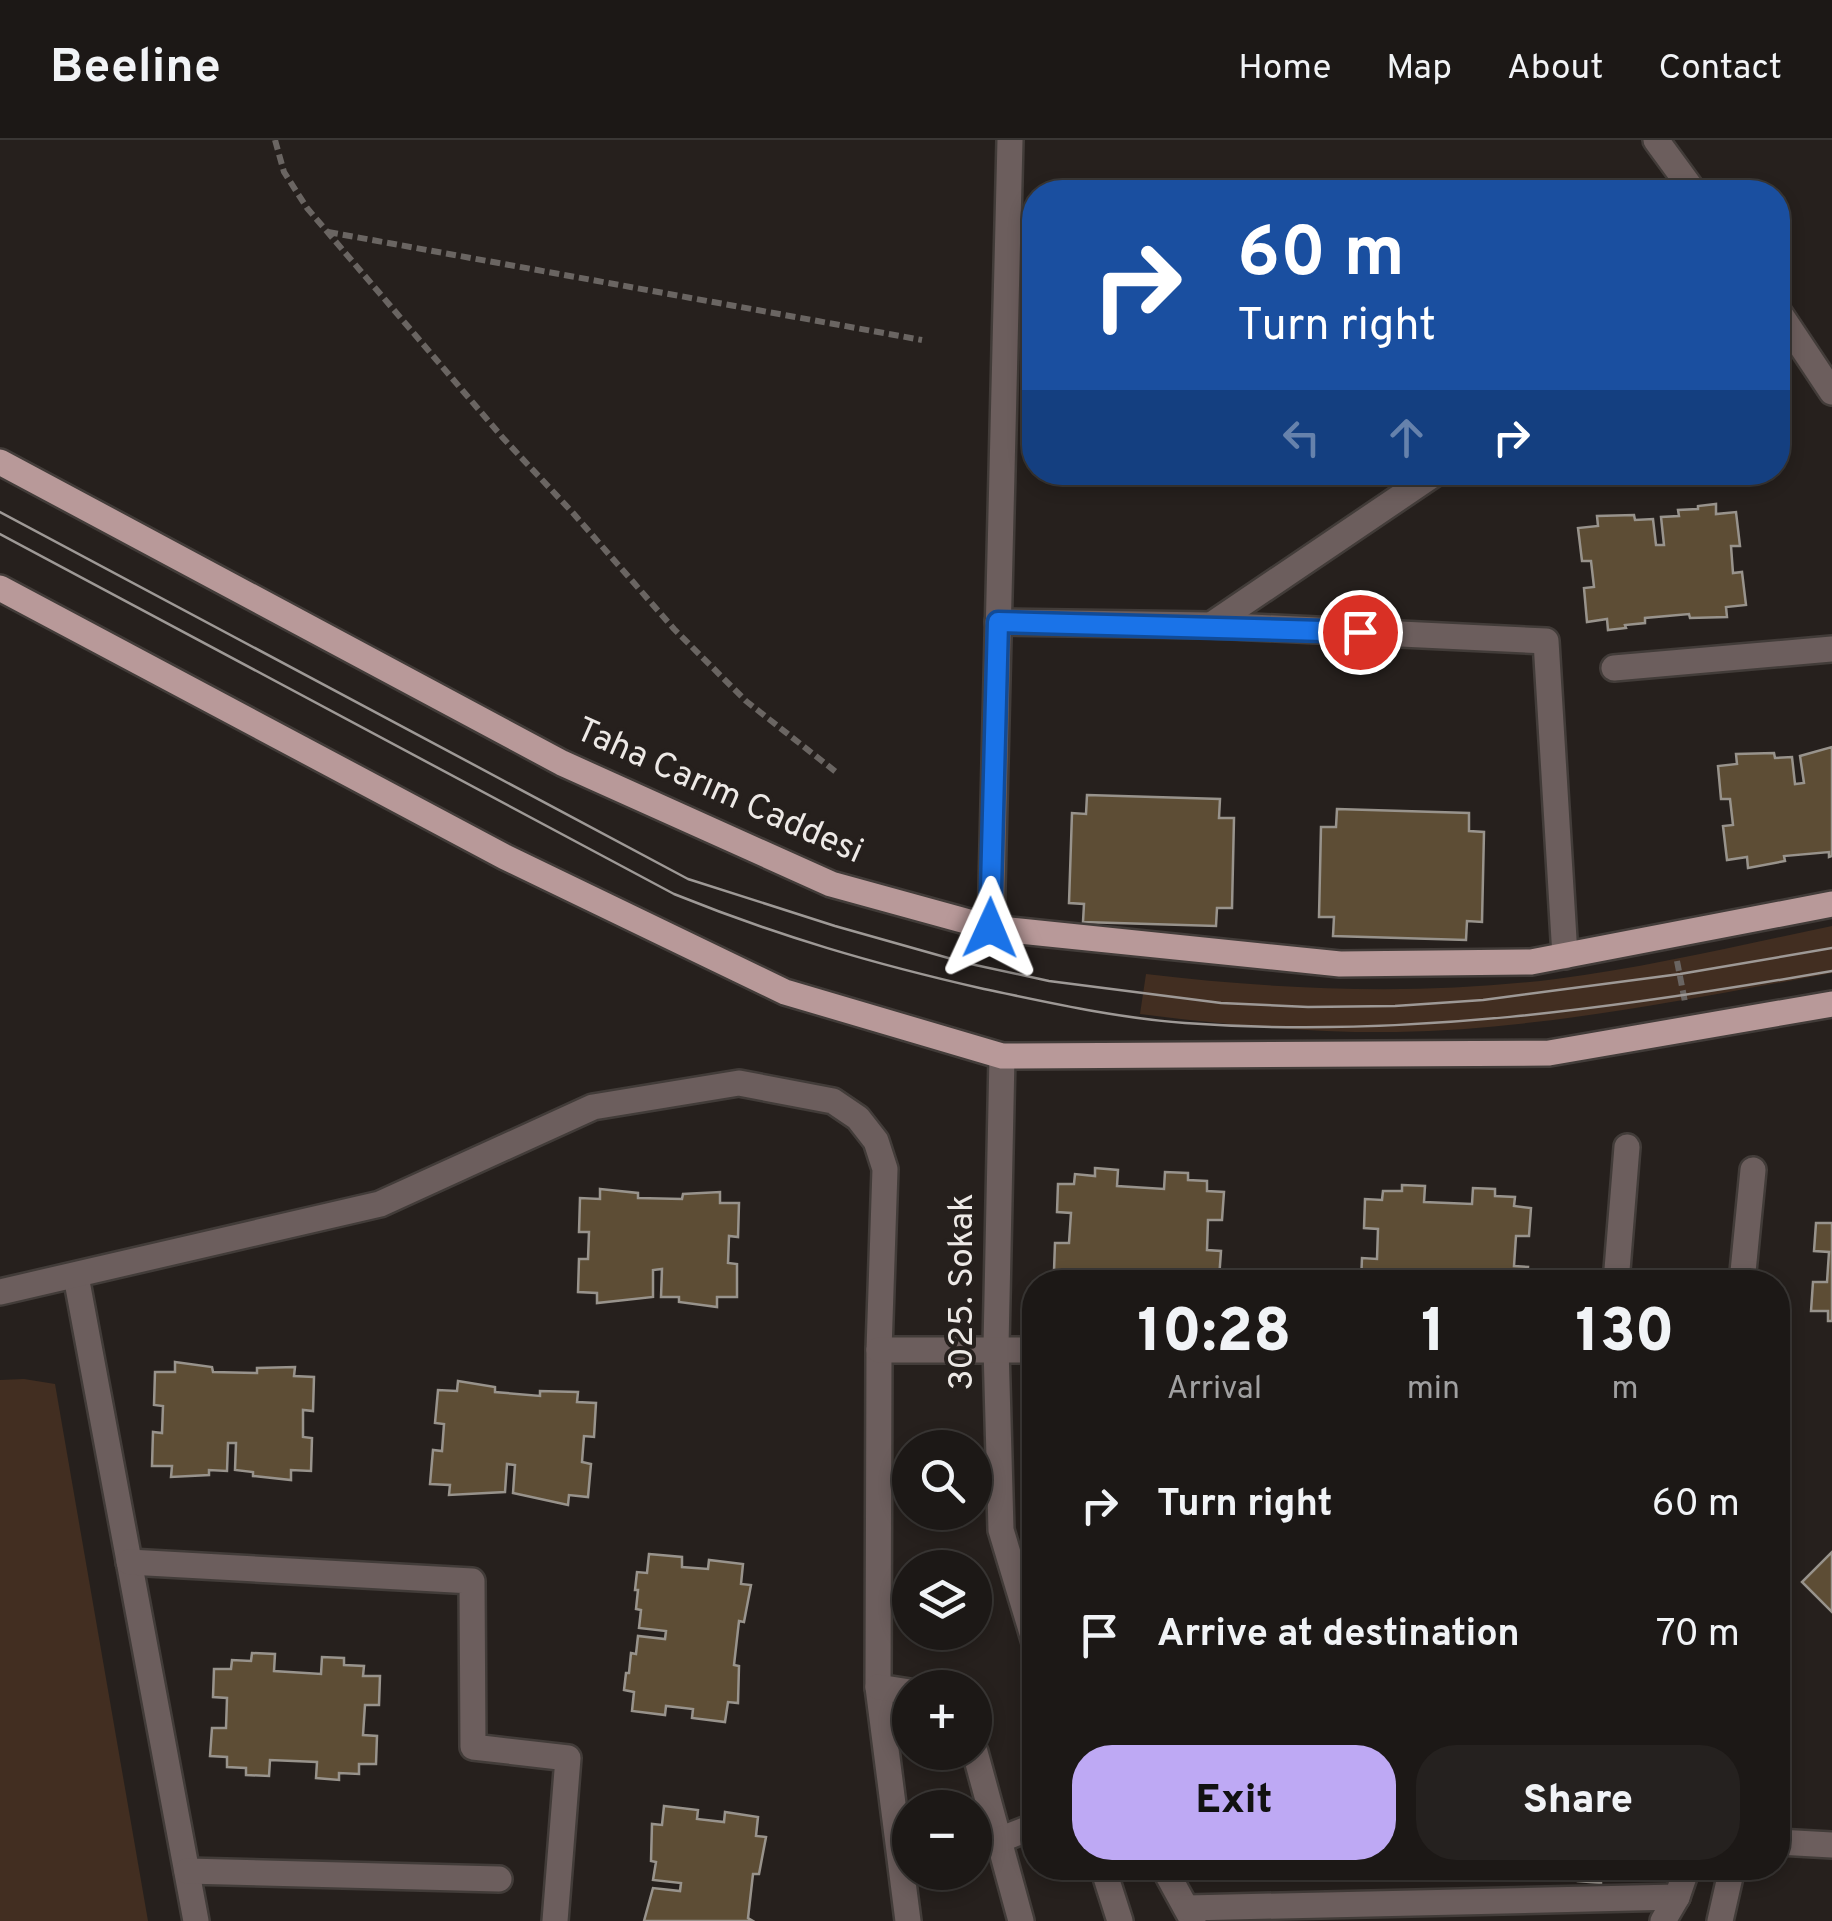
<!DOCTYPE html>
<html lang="en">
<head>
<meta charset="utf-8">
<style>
	:root { --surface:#1c1816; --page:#25211f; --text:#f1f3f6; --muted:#a0a0a1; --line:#3a3735; --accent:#bea9f4 }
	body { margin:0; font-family:Overpass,sans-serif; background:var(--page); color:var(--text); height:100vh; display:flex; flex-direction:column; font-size:38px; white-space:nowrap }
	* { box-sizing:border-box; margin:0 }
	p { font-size:32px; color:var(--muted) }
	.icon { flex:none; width:55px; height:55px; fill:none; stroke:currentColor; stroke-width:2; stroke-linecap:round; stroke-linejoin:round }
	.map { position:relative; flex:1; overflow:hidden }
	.side { position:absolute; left:1022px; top:1130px; width:768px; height:610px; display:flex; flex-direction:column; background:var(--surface); border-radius:40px; box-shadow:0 5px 15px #0003,0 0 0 2px var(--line) }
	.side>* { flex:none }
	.hud { position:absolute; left:1022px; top:40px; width:768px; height:305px; border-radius:40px; box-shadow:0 5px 15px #0003,0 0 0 2px var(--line); background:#1a4fa0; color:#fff; overflow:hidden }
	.buttons { position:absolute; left:892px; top:1290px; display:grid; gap:20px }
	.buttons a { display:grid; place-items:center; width:100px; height:100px; border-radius:50%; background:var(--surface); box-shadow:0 5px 15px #0003,0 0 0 2px var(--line); font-size:50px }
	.pin { position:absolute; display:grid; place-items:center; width:85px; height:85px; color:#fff; margin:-42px; border:5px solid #fff; border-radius:50%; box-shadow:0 2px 10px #0007 }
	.me { position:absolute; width:110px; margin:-55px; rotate:1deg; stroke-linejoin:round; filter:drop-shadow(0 0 8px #0008) }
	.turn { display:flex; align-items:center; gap:35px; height:210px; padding:0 50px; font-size:45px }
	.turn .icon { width:130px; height:130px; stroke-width:2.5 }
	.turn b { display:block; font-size:70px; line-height:85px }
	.lanes { display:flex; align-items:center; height:95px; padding:0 50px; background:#0003; justify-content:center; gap:50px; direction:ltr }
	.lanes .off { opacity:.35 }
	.eta { display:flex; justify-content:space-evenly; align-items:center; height:170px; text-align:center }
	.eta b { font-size:60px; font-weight:800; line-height:70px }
	.cta { display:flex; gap:20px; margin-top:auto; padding:20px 50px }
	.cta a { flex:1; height:115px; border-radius:40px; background:var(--accent); color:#111; font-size:40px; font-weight:800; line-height:115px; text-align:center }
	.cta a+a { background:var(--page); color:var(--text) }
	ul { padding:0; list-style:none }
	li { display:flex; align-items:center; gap:30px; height:130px; padding:0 50px }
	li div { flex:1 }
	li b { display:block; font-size:38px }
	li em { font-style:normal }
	header { display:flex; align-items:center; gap:60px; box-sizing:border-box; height:140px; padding:0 50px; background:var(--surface); border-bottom:2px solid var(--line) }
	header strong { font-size:48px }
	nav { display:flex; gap:55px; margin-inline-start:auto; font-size:35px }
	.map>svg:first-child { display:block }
	.green { fill:#422e21 }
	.building { fill:#5d4d35; stroke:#98938c; stroke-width:2.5 }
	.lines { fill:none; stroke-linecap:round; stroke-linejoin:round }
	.minor-casing { stroke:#423c39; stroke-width:30 }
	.major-casing { stroke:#423c39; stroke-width:30 }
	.path { stroke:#6a6562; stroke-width:6; stroke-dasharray:10 5; stroke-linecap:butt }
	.minor { stroke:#6c5e5d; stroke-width:25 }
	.major { stroke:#b89999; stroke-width:25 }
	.tram { stroke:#9e9996; stroke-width:2.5 }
	.route-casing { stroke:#114b97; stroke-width:25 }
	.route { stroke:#1a73e8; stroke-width:18 }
	.labels { text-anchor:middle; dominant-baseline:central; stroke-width:8; stroke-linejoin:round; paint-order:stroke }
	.street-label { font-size:35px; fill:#ede9e6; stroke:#26201d }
</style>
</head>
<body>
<header>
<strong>Beeline</strong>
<nav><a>Home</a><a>Map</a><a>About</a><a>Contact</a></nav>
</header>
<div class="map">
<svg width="1832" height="1781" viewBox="0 0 1832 1781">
	<rect width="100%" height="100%" fill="#26201d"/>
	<!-- green -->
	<g class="green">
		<path d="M1832 786V833C1688 859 1544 889 1397 892 1310 893 1226 885 1140 874L1146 834C1282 850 1419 856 1556 839 1649 827 1740 805 1832 786Z"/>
		<polygon points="24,1239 55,1244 148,1781 0,1781 0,1240"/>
	</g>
	<!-- building -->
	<g class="building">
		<polygon points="1716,364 1716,374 1736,372 1740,406 1731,406 1733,433 1742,432 1746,465 1726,467 1727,477 1690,478 1689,474 1645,478 1645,483 1625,485 1626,488 1608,490 1607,479 1587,482 1584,448 1594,447 1591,421 1582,421 1578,388 1598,386 1597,376 1634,375 1635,380 1653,379 1656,405 1664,405 1661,377 1679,376 1678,370 1698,369 1698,366"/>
		<polygon points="1832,607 1832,716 1829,717 1829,712 1784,716 1785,721 1748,728 1747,717 1727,720 1723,686 1733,685 1730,659 1721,659 1718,626 1737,624 1736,614 1774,613 1775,618 1792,617 1795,644 1804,643 1800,616"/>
		<polygon points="1087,655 1220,659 1219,678 1234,678 1232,768 1217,768 1216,786 1083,782 1084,764 1069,763 1072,673 1086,674"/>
		<polygon points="1337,669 1469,673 1469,691 1484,692 1482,782 1467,781 1466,800 1333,796 1334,777 1319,777 1321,687 1336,687"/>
		<polygon points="1095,1028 1118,1030 1117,1046 1164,1049 1165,1032 1188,1033 1188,1040 1207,1041 1207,1051 1224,1052 1222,1080 1208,1080 1207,1110 1221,1111 1219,1139 1160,1142 1160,1137 1113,1135 1112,1142 1070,1142 1071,1132 1054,1131 1055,1103 1069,1103 1071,1073 1057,1072 1058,1044 1074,1044 1075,1034 1095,1036"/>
		<polygon points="1402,1045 1425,1046 1424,1062 1472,1064 1473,1048 1495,1049 1495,1056 1515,1057 1514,1066 1531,1068 1529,1096 1516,1096 1514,1126 1528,1127 1527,1142 1361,1142 1362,1118 1377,1119 1378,1089 1364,1088 1365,1059 1382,1060 1383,1051 1402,1051"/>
		<polygon points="600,1049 638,1053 638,1058 682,1059 683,1054 720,1052 720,1063 739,1063 738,1097 729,1096 728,1123 737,1124 737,1157 717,1157 717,1167 679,1162 679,1157 661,1157 662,1129 653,1130 653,1157 597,1163 597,1153 578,1152 579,1119 588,1119 589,1092 579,1092 580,1058 600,1059"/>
		<polygon points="1816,1083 1832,1083 1832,1181 1828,1181 1828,1171 1811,1171 1813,1142 1827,1142 1829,1112 1814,1111"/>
		<polygon points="175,1222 212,1227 213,1232 257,1233 257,1228 295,1227 294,1236 314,1237 313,1271 303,1270 303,1297 312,1298 311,1331 291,1330 291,1340 253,1336 253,1332 235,1330 236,1303 228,1303 227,1331 209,1330 209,1335 171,1337 172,1326 152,1326 153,1292 162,1293 163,1266 154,1265 155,1232 175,1232"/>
		<polygon points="458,1241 495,1247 495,1252 540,1256 540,1251 578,1252 577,1262 596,1263 594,1297 584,1296 582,1322 591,1324 588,1357 569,1355 568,1365 513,1353 515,1325 507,1324 505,1352 449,1355 450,1345 430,1344 433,1310 442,1311 444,1284 435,1283 438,1250 457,1251"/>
		<polygon points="1832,1412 1832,1472 1802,1442"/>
		<polygon points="649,1414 682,1417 682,1427 708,1429 709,1420 743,1424 741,1444 751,1445 744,1482 739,1481 734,1525 739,1526 738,1563 728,1562 725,1582 692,1578 693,1569 666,1566 665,1575 632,1571 634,1552 624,1550 626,1533 629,1533 631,1513 636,1514 638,1496 665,1499 666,1491 639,1488 641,1470 636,1469 638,1450 635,1450 637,1432 647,1433"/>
		<polygon points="252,1513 275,1514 274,1531 321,1534 322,1517 344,1518 344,1525 364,1526 363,1536 380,1536 379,1565 365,1565 363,1595 377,1596 376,1624 359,1624 359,1634 339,1633 339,1640 316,1638 317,1622 270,1620 269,1636 246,1635 246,1628 227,1627 227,1617 210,1616 212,1588 226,1588 227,1558 213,1557 214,1529 231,1529 232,1520 251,1521"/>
		<polygon points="664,1666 698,1670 697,1679 724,1682 725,1672 758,1677 756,1696 766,1697 759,1734 753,1734 748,1778 753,1781 644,1781 653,1748 680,1751 681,1743 653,1740 656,1722 651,1721 652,1684 662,1685"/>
		<polygon points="1509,1728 1532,1728 1531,1735 1508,1732"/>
		<polygon points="1580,1728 1639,1728 1639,1731 1622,1729 1621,1738 1601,1736 1601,1743 1578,1741"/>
	</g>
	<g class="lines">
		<defs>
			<g id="minor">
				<polyline points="1656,0 1694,52"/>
				<polyline points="1778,171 1832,252"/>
				<polyline points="998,482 1211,485 1546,501 1565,816"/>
				<polyline points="1211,485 1437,332"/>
				<polyline points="1614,528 1832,509"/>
				<polyline points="991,788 1010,0"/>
				<polyline points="1002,916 996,1207 1001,1390 1035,1503"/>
				<polyline points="76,1136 196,1781"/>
				<polyline points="1616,1142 1627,1007"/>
				<polyline points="1742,1142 1753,1030"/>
				<polyline points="0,1152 380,1064 593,967 739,943 833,961 858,978 876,1001 885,1029 879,1210 878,1547 908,1781"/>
				<polyline points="879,1210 1035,1210"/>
				<polyline points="129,1422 472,1441 473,1607 568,1618 555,1781"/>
				<polyline points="878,1547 910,1552"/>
				<polyline points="975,1612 1021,1781"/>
				<polyline points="999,1700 1035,1686"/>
				<polyline points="1778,1702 1832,1705"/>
				<polyline points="1103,1728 1120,1781"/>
				<polyline points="1164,1728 1193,1781"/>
				<polyline points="187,1731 499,1739"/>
				<polyline points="1187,1768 1677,1757"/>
				<polyline points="1663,1781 1677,1757 1687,1728"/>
				<polyline points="1720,1781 1732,1728"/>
			</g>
			<g id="major">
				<polyline points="0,322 562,623 831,744 991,788 1340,824 1531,822 1832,764"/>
				<polyline points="0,448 505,717 785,852 1002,916 1549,913 1832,864"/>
			</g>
		</defs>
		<!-- minor casing -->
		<use href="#minor" class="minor-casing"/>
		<!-- major casing -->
		<use href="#major" class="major-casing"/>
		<!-- path -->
		<g class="path">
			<polyline points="275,0 284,32 307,68 503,298 573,373 674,489 746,561 836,632"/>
			<polyline points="328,92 922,200"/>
			<polyline points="1677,821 1685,862"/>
		</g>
		<!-- minor -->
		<use href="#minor" class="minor"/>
		<!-- major -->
		<use href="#major" class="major"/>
		<!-- tram -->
		<g class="tram">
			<polyline points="0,372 688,739 835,786 966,823 1049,841 1221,863 1308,867 1395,866 1483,860 1680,834 1832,808"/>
			<path d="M0 394 674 754C778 796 874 824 984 849 1051 863 1117 878 1185 883 1402 899 1619 868 1832 831"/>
		</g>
	</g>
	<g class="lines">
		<defs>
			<polyline id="route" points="990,788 998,482 1360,492"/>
		</defs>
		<!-- route casing -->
		<use href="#route" class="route-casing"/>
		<!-- route -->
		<use href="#route" class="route"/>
	</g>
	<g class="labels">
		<!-- street labels -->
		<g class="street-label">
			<text transform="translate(719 652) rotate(24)">Taha Carım Caddesi</text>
			<text transform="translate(963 1152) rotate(-90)">3025. Sokak</text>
		</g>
	</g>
</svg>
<div class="buttons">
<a><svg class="icon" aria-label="search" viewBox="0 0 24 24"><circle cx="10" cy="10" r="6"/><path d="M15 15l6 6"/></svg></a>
<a><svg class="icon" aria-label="layers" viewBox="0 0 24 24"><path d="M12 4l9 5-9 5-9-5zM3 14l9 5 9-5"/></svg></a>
<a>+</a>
<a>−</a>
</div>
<div class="pin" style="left:1360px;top:492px;background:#d93025"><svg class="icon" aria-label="arrive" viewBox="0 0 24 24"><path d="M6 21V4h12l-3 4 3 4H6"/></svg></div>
<svg class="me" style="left:990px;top:788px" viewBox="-20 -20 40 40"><path d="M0-17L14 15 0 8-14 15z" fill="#1a73e8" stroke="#fff" stroke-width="4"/></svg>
<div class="hud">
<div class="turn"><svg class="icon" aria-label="right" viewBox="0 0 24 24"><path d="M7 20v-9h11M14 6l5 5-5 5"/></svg><div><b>60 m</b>Turn right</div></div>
<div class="lanes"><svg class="icon off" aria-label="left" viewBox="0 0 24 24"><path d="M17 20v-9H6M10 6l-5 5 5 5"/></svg><svg class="icon off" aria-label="ahead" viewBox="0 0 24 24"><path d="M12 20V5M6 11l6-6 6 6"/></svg><svg class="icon" aria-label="right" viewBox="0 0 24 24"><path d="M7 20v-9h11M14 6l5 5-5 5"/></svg></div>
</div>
<section class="side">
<div class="eta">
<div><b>10:28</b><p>Arrival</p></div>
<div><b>1</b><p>min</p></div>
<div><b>130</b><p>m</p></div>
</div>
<ul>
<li><svg class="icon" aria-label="right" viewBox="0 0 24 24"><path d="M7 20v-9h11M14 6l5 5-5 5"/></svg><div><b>Turn right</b></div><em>60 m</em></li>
<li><svg class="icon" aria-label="arrive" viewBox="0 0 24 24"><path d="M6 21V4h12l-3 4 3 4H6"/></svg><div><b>Arrive at destination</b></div><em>70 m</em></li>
</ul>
<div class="cta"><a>Exit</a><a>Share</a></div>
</section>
</div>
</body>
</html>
